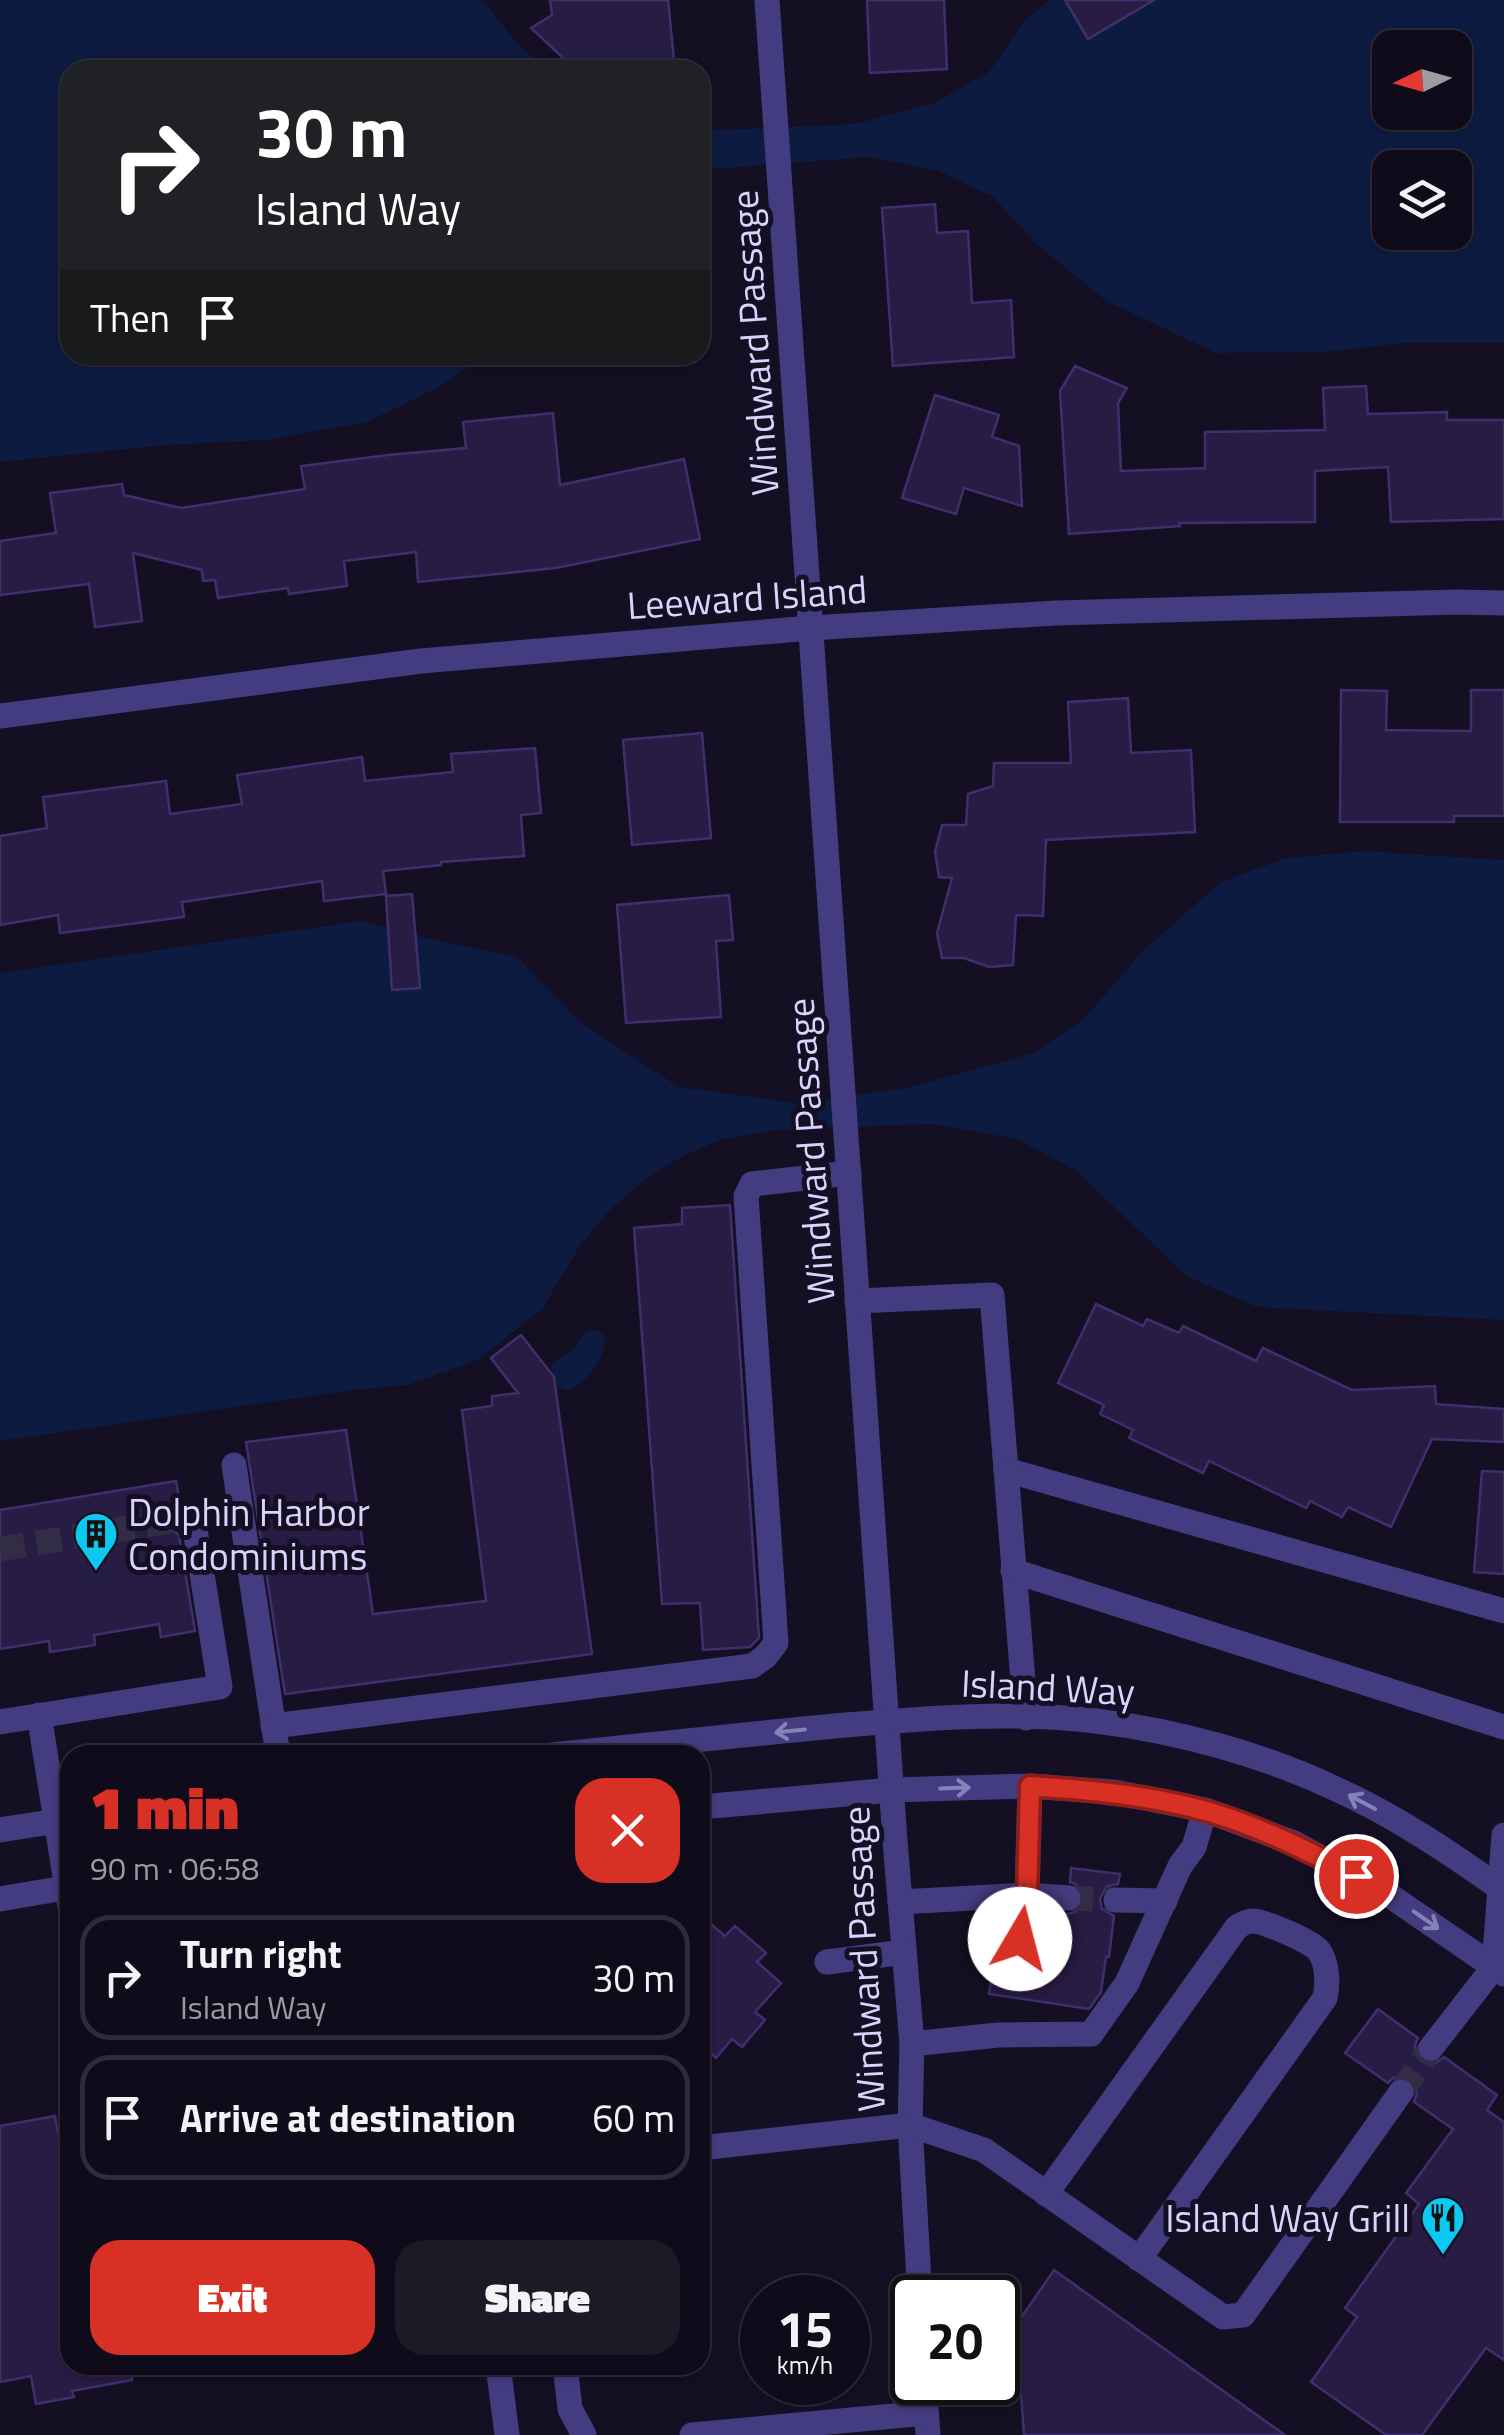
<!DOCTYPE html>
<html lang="en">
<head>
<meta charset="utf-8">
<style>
	:root { --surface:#0f0b1a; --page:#1d1927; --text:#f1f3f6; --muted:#9b9ba2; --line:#2f2b39; --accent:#d93025 }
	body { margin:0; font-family:"Titillium Web",sans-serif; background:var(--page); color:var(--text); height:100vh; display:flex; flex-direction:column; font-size:38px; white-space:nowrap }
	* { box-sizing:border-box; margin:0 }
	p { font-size:32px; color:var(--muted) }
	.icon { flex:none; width:55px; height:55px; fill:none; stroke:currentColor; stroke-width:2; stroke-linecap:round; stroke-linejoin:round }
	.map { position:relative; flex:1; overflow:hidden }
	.panel { position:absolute; left:60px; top:1745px; width:650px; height:630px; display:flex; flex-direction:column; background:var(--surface); border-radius:30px; box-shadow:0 2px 8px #0004,0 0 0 2px var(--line) }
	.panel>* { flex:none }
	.banner { position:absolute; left:60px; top:60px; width:650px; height:305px; border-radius:30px; box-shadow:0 2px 8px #0004,0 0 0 2px var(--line); background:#202124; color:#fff; overflow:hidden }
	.needle { width:65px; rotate:265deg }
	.fabs { position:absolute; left:1372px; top:30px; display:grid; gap:20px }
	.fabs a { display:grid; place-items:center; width:100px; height:100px; border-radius:20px; background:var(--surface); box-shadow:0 2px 8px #0004,0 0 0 2px var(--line); font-size:50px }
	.speed { position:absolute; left:740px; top:2275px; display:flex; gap:20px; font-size:50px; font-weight:700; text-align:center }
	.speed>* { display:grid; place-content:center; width:130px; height:130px; border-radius:50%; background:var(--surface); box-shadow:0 2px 8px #0004,0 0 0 2px var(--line); line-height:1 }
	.speed small { font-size:25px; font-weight:400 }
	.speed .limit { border:5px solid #111; border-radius:15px; background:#fff; color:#111 }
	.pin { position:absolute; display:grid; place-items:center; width:85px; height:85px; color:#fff; margin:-42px; border:5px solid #fff; border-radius:50%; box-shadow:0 2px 10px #0007 }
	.me { position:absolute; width:110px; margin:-55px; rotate:8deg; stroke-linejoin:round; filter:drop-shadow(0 0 8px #0008) }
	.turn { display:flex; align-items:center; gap:35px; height:210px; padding:0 30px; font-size:45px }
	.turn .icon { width:130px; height:130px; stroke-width:2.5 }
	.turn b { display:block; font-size:70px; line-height:85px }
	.then { display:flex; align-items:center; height:95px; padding:0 30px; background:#0003; gap:20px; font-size:38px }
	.round { display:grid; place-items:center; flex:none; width:105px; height:105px; border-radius:30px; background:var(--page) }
	.summary { display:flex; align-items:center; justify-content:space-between; height:170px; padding:0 30px }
	h1 { font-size:60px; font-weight:800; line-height:75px; color:var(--accent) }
	.cta { display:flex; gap:20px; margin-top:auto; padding:20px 30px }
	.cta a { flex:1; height:115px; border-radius:30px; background:var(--accent); color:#fff; font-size:40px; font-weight:800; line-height:115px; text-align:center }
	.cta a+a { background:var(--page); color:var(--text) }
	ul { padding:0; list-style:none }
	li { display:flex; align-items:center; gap:30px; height:125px; margin:0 20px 15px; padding:0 10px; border:5px solid var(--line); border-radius:30px }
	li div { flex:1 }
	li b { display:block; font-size:38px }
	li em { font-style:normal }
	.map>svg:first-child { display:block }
	.water { fill:#0c1b3f; fill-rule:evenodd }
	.building { fill:#271c43; stroke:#402f6e; stroke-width:2.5 }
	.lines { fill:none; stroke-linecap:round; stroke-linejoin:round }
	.minor-tunnel { stroke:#322c44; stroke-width:25; stroke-dasharray:25 12; stroke-linecap:butt }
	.minor { stroke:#443c80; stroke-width:25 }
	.oneway { stroke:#8880b8 }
	.route-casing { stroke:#8d1f18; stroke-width:25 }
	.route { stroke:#d93025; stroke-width:18 }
	.labels { text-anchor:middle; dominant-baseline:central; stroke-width:10; stroke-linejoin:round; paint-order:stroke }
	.street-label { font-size:38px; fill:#dbd3fd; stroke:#140f23 }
	.poi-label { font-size:38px; fill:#dbd3fd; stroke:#140f23; text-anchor:start }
</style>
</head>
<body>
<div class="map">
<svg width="1504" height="2435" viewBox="0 0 1504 2435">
	<rect width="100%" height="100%" fill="#140f23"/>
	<!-- water -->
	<g class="water">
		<polygon points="0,0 480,0 485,3 520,47 547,70 70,70 70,355 487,355 437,388 367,422 266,440 165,445 0,462"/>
		<path d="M1049 0H1504V343H1405L1324 352 1216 353 1106 301 1035 243 993 197 939 171 869 157 700 170V131L855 124 934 103 989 72 1024 22ZM1390 48H1455V112H1390ZM1390 168H1455V232H1390Z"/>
		<polygon points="1363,851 1504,860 1504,1320 1257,1307 1188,1277 1074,1169 1016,1139 934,1124 819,1128 770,1131 720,1140 683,1156 647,1178 610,1210 581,1244 542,1309 478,1360 407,1385 354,1390 0,1441 0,973 361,921 417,936 517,957 583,1024 679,1087 797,1103 906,1088 1033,1053 1083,1020 1143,951 1221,882 1285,858"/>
		<path d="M587 1330 599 1331 604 1336C608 1357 587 1383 568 1391 553 1387 549 1376 553 1362L573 1350Z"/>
	</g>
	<!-- building -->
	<g class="building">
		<polygon points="550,0 668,0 675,70 576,70 531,28 552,15"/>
		<polygon points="867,0 944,0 947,69 870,73"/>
		<polygon points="1065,0 1154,0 1088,39"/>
		<polygon points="935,204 937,233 968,231 972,303 1011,300 1014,357 893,366 882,208"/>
		<polygon points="1075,366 1127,388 1118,403 1121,471 1205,468 1205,432 1325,430 1323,388 1366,386 1368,414 1447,412 1447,420 1504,420 1504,519 1391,522 1388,467 1315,471 1315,522 1179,523 1180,526 1069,534 1060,391"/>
		<polygon points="935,395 999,415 992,437 1019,446 1022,506 964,488 956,514 902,498"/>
		<polygon points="553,413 560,485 684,459 700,539 556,568 418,582 416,552 344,561 347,586 289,594 288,588 218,598 215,580 203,581 202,570 133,553 142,621 95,627 89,584 0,595 0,541 56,533 50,493 122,484 124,495 181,508 305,489 301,466 388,455 466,448 463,422"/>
		<polygon points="1341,690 1387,691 1386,730 1471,731 1471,690 1504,690 1504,816 1454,816 1454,822 1340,822"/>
		<polygon points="1128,698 1131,753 1191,750 1195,832 1046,840 1043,916 1016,915 1013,965 989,967 964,958 942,958 937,933 952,878 939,877 935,852 942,825 966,825 968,794 993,786 994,763 1071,763 1068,702"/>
		<polygon points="702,733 711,838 632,845 623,740"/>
		<polygon points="535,748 541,813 521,815 524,856 441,862 441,865 383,871 386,894 324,901 322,881 182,902 184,917 60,933 58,915 0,925 0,836 47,828 43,797 166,781 170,814 242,804 237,775 362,757 365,781 453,772 451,754"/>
		<polygon points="412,894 420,988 392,990 386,896"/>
		<polygon points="729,895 733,940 716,941 721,1017 626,1023 617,905"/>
		<polygon points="730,1205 759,1638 750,1647 703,1650 700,1603 662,1604 634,1228 682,1224 682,1208"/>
		<polygon points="1096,1304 1143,1326 1147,1319 1179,1333 1183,1326 1256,1361 1263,1348 1352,1390 1435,1386 1436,1404 1504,1409 1504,1442 1432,1439 1391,1527 1348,1507 1342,1517 1310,1501 1306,1508 1209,1461 1203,1473 1129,1438 1133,1430 1100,1414 1104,1405 1058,1383"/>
		<polygon points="521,1335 554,1377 592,1654 285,1694 246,1442 346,1430 373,1614 486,1601 462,1410 492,1406 492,1396 518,1393 491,1358"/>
		<polygon points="1482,1471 1504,1472 1504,1574 1474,1572"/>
		<polygon points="176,1481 180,1503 172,1508 167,1521 172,1530 179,1535 195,1631 161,1637 159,1624 94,1635 95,1645 50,1652 49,1641 0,1649 0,1510"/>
		<polygon points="1071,1868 1120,1874 1118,1884 1107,1886 1100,1899 1102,1909 1114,1916 1109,1957 1106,1957 1101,1992 1089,2009 989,1994 997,1941 1004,1942 1009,1951 1018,1955 1027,1954 1034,1946 1061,1950 1066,1914 1076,1912 1084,1900 1082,1890 1076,1884 1070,1882"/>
		<polygon points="700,1915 725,1936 735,1926 766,1953 757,1962 781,1983 755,2012 765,2020 742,2047 732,2039 716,2058 700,2044"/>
		<polygon points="1378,2009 1418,2038 1415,2045 1416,2053 1422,2061 1436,2063 1444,2057 1497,2095 1487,2110 1504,2122 1504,2360 1486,2348 1422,2435 1386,2435 1311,2382 1357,2317 1345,2308 1419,2204 1406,2193 1453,2129 1414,2102 1417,2093 1411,2079 1402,2076 1393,2078 1388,2083 1345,2053"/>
		<polygon points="55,2116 63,2163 70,2162 70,2365 130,2365 132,2380 72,2391 74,2397 36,2404 31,2376 0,2382 0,2126"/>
		<polygon points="1054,2270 1285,2435 1024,2435 1016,2325"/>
	</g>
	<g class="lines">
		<!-- minor-tunnel -->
		<g class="minor-tunnel">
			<polyline points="0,1549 183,1519"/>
			<polyline points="1068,1898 1116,1900"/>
			<polyline points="1401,2092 1431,2048"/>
		</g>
		<!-- minor -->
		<g class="minor">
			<polyline points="767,0 895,1841 912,2044 910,2125 920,2298"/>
			<polyline points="0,716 421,661 811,628 1056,613 1457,602 1504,603"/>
			<polyline points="857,1301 992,1295 1006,1470 1504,1611"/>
			<polyline points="234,1465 278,1755"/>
			<polyline points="1006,1470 1026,1718"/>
			<polyline points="1013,1571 1504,1727"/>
			<polyline points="39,1715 70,1907"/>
			<polyline points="0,1722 220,1687 193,1517 183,1519"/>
			<polyline points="273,1726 752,1666 765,1657 776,1643 746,1196 752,1184 849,1173"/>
			<path d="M552 1755C650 1745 748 1734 846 1725 928 1718 1014 1711 1096 1721 1177 1731 1262 1754 1336 1789 1396 1816 1450 1853 1504 1891"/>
			<polyline points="700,1807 892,1790 1030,1786 1114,1792 1205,1810 1294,1843 1386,1893 1504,1974"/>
			<polyline points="0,1830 70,1819"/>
			<polyline points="0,1899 70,1887"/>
			<polyline points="1116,1900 1165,1901"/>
			<polyline points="900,1902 1027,1895 1068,1898"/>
			<polyline points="1020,1939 1027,1895 1030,1786"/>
			<polyline points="827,1962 904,1952"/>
			<polyline points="912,2044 998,2035 1091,2034 1127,1983 1180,1866 1194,1847 1205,1810"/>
			<polyline points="1431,2048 1494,1967 1504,1835"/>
			<polyline points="700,2148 910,2125 984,2150 1223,2317 1243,2315 1401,2092"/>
			<path d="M1046 2194 1237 1927C1242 1924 1246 1921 1252 1921 1262 1920 1313 1942 1319 1951 1328 1964 1328 1984 1325 1998L1139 2259"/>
			<polyline points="498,2365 507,2435"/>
			<polyline points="565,2365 570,2409 584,2435"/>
			<polyline points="924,2382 928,2435"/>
			<polyline points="692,2435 926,2413"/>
		</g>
	</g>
	<!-- one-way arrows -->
	<defs><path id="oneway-shaft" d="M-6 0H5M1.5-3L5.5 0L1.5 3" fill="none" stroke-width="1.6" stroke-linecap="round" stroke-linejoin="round" transform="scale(2.5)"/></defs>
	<g class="oneway">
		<use href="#oneway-shaft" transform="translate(790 1731) rotate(174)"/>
		<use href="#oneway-shaft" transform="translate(955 1788) rotate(-2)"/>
		<use href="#oneway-shaft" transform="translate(1362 1802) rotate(-152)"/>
		<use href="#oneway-shaft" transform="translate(1426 1920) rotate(35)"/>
	</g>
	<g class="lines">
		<defs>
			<path id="route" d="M1020 1939 1027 1896 1030 1786C1089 1790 1149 1795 1206 1811 1259 1826 1308 1851 1356 1876"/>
		</defs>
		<!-- route casing -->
		<use href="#route" class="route-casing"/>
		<!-- route -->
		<use href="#route" class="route"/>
	</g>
	<!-- icons -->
	<defs>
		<symbol id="building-pin" viewBox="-11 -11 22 30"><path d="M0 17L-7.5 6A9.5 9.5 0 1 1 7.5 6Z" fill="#0bc9f1" stroke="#140f23"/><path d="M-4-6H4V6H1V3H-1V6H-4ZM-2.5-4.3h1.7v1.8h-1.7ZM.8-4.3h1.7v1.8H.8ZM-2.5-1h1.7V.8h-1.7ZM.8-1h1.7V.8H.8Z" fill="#111"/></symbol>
		<symbol id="restaurant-pin" viewBox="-11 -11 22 30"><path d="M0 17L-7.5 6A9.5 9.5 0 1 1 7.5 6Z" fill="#0bc9f1" stroke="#140f23"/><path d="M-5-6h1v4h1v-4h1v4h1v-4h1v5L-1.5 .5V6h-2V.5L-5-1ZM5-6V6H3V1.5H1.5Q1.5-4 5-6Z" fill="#111"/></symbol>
	</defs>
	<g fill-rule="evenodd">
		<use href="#building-pin" x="71" y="1509" width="50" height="68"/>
		<use href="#restaurant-pin" x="1418" y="2193" width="50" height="68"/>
	</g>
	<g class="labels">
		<!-- street labels -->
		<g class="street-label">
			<text transform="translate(754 343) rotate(-94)">Windward Passage</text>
			<text transform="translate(747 597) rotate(-4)">Leeward Island</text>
			<text transform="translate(810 1151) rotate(-94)">Windward Passage</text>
			<text transform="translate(1048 1687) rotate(3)">Island Way</text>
			<text transform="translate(863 1959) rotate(-93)">Windward Passage</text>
		</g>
		<!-- poi labels -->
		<g class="poi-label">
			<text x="128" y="1512">Dolphin Harbor<tspan x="128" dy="44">Condominiums</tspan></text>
			<text x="1410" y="2218" text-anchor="end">Island Way Grill</text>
		</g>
	</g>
</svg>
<div class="fabs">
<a><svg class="needle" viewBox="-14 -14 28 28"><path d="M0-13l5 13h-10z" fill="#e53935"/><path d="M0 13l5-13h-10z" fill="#9b9ba2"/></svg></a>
<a><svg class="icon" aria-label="layers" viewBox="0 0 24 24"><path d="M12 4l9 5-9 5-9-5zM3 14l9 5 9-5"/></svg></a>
</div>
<div class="speed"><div>15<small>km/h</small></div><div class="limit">20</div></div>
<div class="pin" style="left:1356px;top:1876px;background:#d93025"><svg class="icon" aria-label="arrive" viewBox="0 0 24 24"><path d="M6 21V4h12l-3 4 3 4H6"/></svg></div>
<svg class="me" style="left:1020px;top:1939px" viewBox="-20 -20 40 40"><circle r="19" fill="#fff"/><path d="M0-13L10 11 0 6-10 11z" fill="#d93025"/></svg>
<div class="banner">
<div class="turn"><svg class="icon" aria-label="right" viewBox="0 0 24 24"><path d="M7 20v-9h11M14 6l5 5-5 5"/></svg><div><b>30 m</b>Island Way</div></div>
<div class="then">Then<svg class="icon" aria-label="arrive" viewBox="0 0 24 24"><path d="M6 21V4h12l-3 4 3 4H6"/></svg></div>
</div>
<section class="panel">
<div class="summary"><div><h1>1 min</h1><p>90 m · 06:58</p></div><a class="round" style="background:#d93025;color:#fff"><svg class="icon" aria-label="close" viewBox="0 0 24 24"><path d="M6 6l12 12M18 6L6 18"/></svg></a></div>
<ul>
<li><svg class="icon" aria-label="right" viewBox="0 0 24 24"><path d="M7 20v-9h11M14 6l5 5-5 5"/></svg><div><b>Turn right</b><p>Island Way</p></div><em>30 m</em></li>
<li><svg class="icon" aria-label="arrive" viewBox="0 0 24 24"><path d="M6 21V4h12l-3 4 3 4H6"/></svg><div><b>Arrive at destination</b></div><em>60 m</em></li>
</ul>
<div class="cta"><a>Exit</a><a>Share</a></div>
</section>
</div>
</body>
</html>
